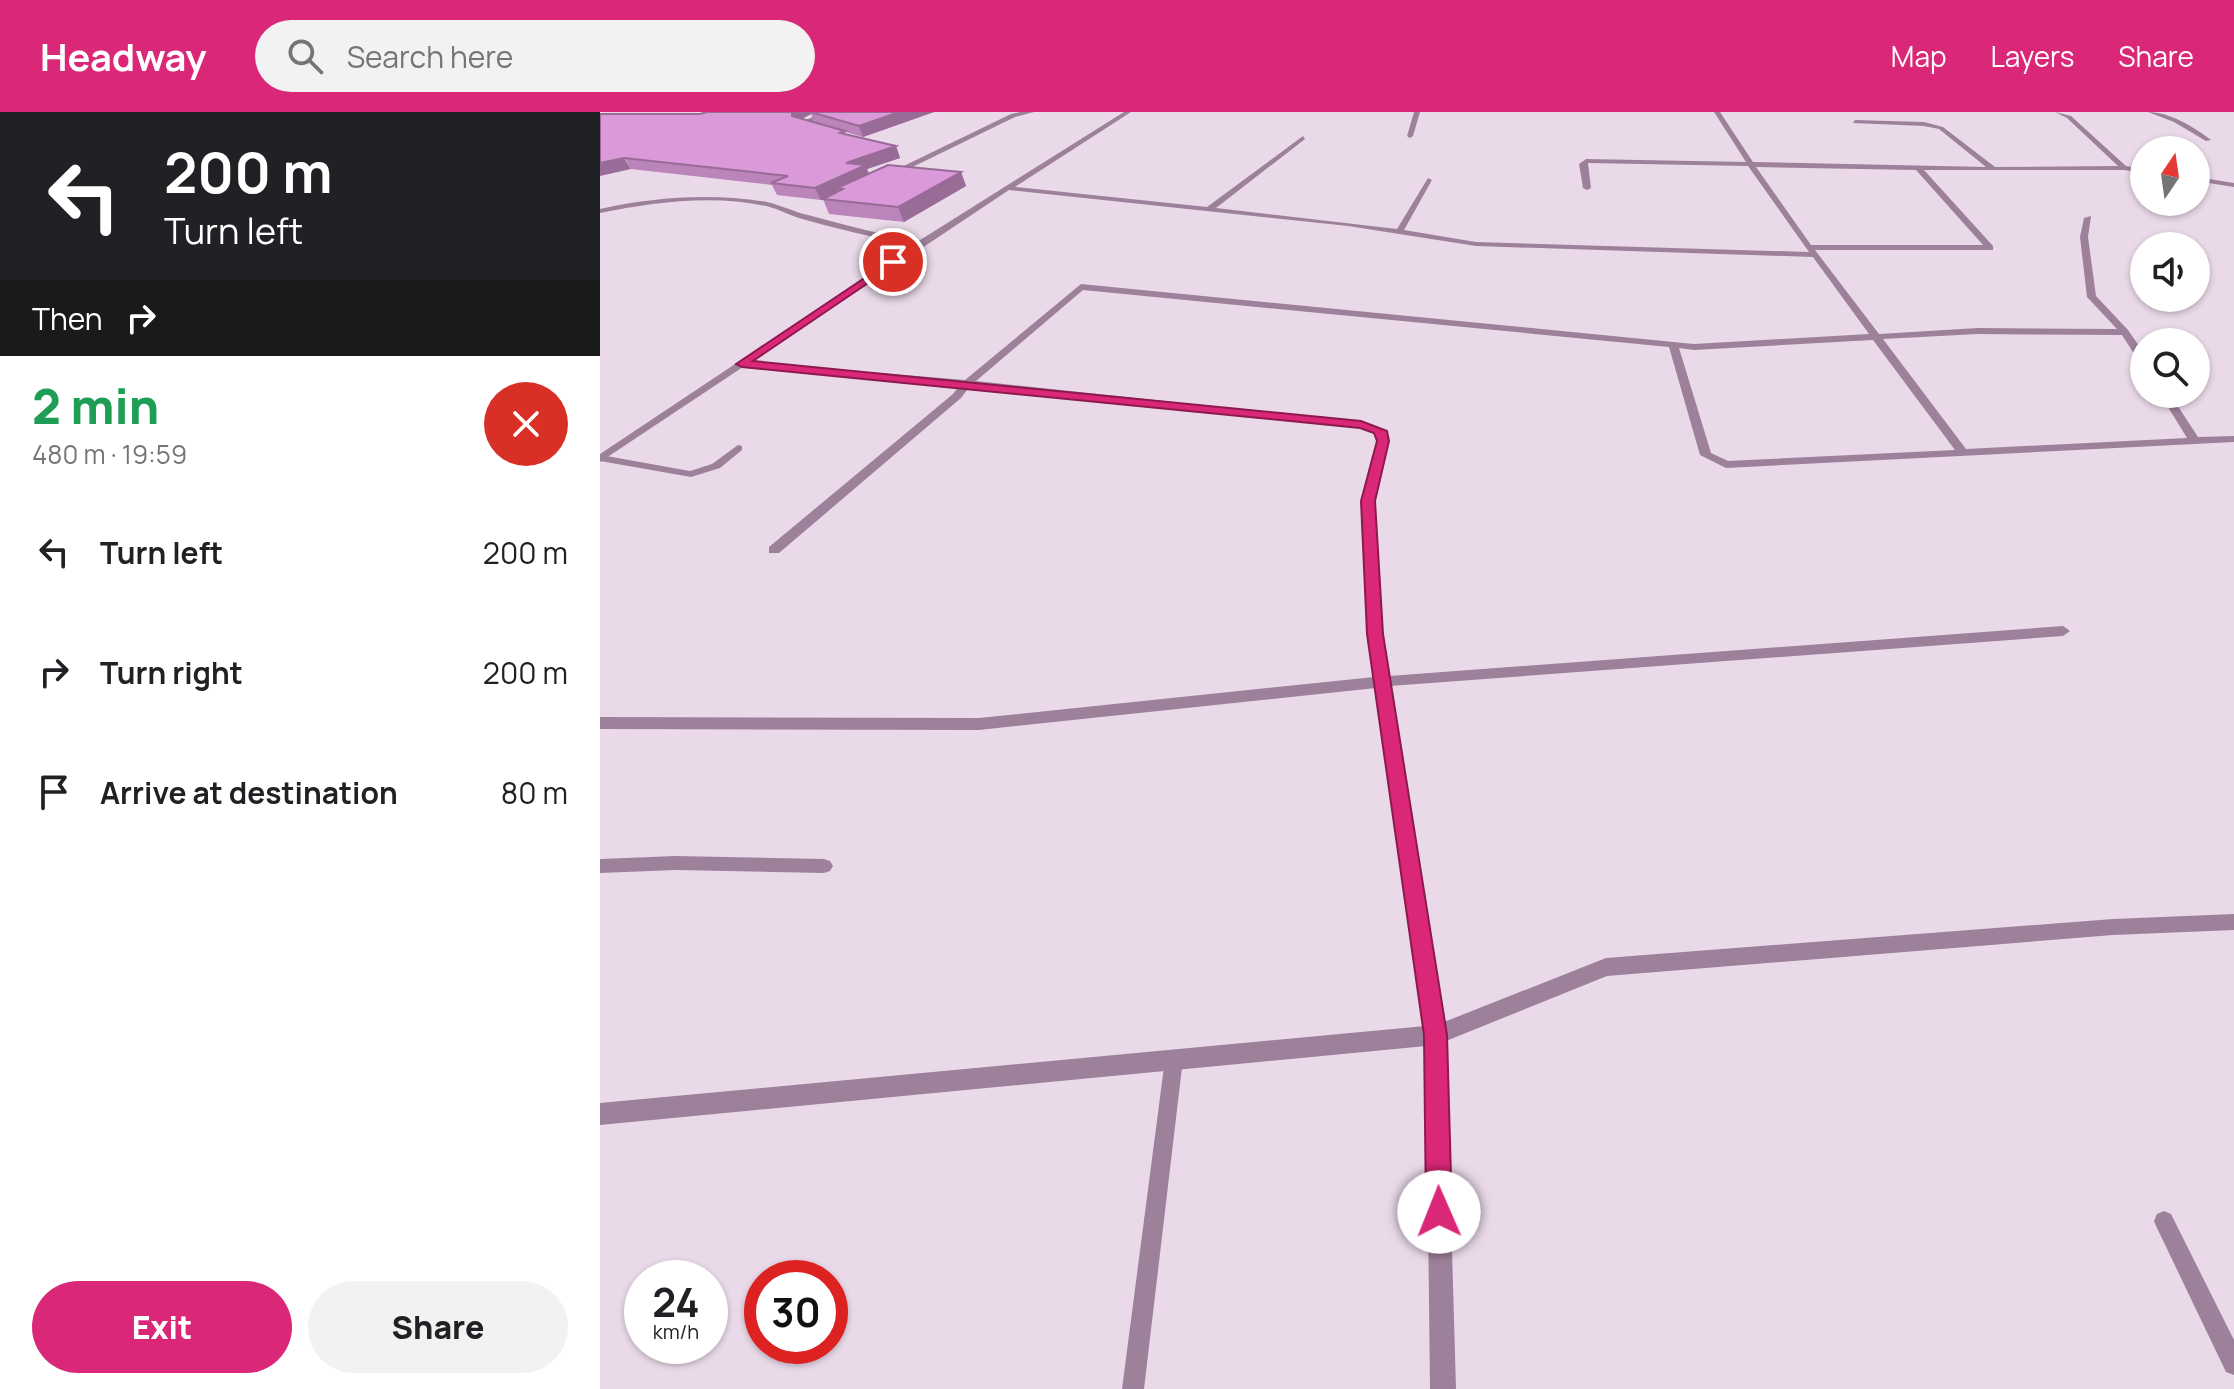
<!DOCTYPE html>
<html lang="en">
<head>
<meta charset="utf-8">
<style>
	:root { --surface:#fff; --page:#f2f2f2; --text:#202124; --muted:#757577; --accent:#db2777 }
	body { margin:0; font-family:Manrope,sans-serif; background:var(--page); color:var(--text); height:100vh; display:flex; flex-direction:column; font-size:30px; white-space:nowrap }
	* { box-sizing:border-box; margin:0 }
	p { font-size:26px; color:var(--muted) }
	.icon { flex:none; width:44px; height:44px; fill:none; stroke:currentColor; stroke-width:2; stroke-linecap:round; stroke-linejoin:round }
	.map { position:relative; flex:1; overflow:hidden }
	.panel { display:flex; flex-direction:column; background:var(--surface); width:600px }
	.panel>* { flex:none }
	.top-card { background:#202124; color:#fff; overflow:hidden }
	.needle { width:52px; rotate:13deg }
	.controls { position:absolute; left:1530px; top:24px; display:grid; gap:16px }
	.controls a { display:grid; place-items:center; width:80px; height:80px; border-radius:50%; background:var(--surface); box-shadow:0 2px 6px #0004; font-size:40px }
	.speed { position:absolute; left:24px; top:1148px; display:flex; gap:16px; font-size:40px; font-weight:700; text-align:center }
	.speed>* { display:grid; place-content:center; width:104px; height:104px; border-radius:50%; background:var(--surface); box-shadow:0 2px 6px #0004; line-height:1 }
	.speed small { font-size:20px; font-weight:400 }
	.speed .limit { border:12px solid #d22; background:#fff; color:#111 }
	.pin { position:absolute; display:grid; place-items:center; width:68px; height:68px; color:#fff; margin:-34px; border:4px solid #fff; border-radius:50%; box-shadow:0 2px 8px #0007 }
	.me { position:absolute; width:88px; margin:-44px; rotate:359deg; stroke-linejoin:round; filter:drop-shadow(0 0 6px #0008) }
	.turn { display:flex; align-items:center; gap:28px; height:168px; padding:0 32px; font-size:36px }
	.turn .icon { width:104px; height:104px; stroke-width:2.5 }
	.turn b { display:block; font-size:56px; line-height:68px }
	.then { display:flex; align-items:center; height:76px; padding:0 32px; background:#0003; gap:16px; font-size:30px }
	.round { display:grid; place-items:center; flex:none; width:84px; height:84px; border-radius:42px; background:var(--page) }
	.summary { display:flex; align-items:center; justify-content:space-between; height:136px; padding:0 32px }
	h1 { font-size:48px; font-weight:800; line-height:60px; color:#1e9e55 }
	.primary-button { display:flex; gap:16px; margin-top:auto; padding:16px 32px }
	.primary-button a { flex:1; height:92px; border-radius:48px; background:var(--accent); color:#fff; font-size:32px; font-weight:800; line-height:92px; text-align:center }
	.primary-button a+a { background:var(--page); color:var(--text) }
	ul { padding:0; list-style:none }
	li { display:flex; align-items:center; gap:24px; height:120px; padding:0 32px }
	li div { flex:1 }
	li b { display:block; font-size:30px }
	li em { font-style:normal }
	header { display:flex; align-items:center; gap:48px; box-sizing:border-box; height:112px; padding:0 40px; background:var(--accent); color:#fff }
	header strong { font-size:38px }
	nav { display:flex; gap:44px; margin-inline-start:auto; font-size:28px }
	.search { width:560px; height:72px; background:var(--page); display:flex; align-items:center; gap:20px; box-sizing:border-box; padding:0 28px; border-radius:44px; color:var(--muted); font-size:30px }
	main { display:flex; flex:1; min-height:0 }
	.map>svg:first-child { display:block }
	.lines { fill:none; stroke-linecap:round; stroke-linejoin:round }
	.lane { fill:#9d819b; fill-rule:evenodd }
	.street { fill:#9d819b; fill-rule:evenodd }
	.wall { fill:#bb84ba; fill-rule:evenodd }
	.shaded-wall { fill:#996b97 }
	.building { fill:#da99d8; stroke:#996b97; stroke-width:2 }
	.route { fill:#db2777; stroke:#8e194d; stroke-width:2 }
</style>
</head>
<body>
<header>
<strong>Headway</strong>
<div class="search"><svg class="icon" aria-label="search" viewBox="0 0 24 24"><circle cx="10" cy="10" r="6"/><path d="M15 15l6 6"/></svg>Search here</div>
<nav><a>Map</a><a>Layers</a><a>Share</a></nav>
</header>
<main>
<section class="panel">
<div class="top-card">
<div class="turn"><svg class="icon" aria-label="left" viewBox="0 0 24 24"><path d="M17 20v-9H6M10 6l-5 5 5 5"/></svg><div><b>200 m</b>Turn left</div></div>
<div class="then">Then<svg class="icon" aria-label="right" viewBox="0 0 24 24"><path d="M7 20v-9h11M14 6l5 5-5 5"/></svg></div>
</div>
<div class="summary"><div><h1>2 min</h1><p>480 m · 19:59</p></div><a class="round" style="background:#d93025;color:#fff"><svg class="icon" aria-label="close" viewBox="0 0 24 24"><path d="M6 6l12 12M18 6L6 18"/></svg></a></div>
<ul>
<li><svg class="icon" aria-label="left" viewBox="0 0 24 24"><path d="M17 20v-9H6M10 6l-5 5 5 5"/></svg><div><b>Turn left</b></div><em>200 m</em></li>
<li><svg class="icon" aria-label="right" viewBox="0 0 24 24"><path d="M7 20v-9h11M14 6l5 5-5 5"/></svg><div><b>Turn right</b></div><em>200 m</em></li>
<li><svg class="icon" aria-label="arrive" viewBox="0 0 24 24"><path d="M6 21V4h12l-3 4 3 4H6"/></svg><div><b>Arrive at destination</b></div><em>80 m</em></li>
</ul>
<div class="primary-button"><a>Exit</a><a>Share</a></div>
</section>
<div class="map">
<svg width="1634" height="1277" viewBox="0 0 1634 1277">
	<rect width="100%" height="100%" fill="#eadae9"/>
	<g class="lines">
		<!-- lane -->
		<g class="lane">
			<polygon points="138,333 142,334 142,338 120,356 91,365 0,349 1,343 90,359 112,352"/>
			<polygon points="574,938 580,941 583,947 544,1277 522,1277 565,947 568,941"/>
			<polygon points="1564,1099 1571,1102 1634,1228 1634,1263 1626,1260 1557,1116 1554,1109 1557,1102"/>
		</g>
		<!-- street -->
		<g class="street">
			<polygon points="223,0 231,0 207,12 215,15 215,17 198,12"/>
			<polygon points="420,0 434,0 415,5 290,66 283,64 411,2"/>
			<path d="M524 0H531L415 75 607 95 703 24 705 27 616 96 797 117 828 66 832 68 804 118 876 130 1209 140 1148 54 988 51 991 76 987 78 983 76 979 52 986 47 1146 50 1114 0H1120L1153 50 1386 55 1339 17 1324 14 1253 11 1255 8 1324 10 1343 15 1395 55 1518 54 1467 6 1455 0 1471 4 1526 54 1544 57V61L1524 58H1324L1393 134V138H1215L1279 222 1378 216 1517 217 1487 185 1480 125 1484 106 1491 104 1488 125 1496 184 1528 218 1544 241V252L1540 251 1522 223 1378 222 1283 227 1366 337 1587 326 1560 282H1570L1598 325 1634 324V330L1126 356 1100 343 1069 235 483 178 376 269 761 310 784 317 789 329 774 389 782 522 789 564 1463 514 1470 519 1463 524 790 574 844 910 1006 846 1513 807 1634 802V818L1513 823 1007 864 846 929 856 1277H830L826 934 0 1013V991L825 914 776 576 379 618 0 617V605L379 606 774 565 768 522 762 389 777 329 775 321 760 316 370 274 361 286 179 441H169V435L353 282 360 273 143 255 0 350V342L312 134C274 125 236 117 199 106 189 103 180 98 170 95 115 82 54 90 0 101V97C55 85 111 81 167 90 181 93 194 100 208 103 244 113 281 122 317 130ZM1156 55 1316 58 1383 133H1211ZM409 78 748 114 876 134 1213 145 1269 222 1094 232 481 172 365 268 151 250ZM1273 228 1355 338 1128 349 1111 341 1079 236 1094 238Z"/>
			<polygon points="814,0 820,0 813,24 810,26 807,24"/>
			<path d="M1548 0C1570 0 1594 15 1611 28L1606 29 1574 10Z"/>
			<polygon points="1596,65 1634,71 1634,75 1596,69"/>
			<polygon points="76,744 224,747 230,749 233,754 230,759 224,761 76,758 0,761 0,747"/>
		</g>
	</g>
	<!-- wall -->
	<path class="wall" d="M107 0H334L263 25 245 20 246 22 296 34 300 46 267 57 269 61 361 60 366 74 304 110 229 102 223 87 221 88 177 83 172 73 31 57 0 2H100ZM211 2 215 10 202 7Z"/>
	<!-- shaded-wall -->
	<g class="shaded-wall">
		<polygon points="192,0 216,0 211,0 211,2 197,9 192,4"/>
		<polygon points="299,0 334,0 263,25 259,14"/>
		<polygon points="296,34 300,46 267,57 270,65 237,76 238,80 221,88 215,76 246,51"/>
		<polygon points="24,46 31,57 0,64 0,51"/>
		<polygon points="361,60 366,74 304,110 298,95"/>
	</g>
	<!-- building -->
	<g class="building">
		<polygon points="107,0 192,0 192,4 245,19 240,21 296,34 246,51 266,53 215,76 171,71 188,64 24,46 0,51 0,2 100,2"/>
		<polygon points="211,0 299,0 259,14"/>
		<polygon points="288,53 361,60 298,95 223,87 243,77 237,76"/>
	</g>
	<!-- route -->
	<polygon class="route" points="293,147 296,152 153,249 761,309 787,319 789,329 775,389 783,522 847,923 852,1100 848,1109 839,1113 830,1109 826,1100 824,923 767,522 761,389 777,329 774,321 760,316 142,255 136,252"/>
</svg>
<div class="controls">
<a><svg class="needle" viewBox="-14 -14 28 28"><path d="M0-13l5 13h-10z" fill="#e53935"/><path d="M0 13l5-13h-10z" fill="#757577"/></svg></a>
<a><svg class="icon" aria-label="sound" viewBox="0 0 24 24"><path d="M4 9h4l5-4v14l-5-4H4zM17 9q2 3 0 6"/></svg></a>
<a><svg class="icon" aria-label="search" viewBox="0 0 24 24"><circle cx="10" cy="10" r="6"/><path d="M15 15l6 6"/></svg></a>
</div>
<div class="speed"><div>24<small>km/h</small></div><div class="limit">30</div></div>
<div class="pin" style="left:293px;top:150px;background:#d93025"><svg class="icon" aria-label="arrive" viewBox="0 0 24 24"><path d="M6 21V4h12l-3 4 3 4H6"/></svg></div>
<svg class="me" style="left:839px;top:1100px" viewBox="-20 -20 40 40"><circle r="19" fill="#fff"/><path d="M0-13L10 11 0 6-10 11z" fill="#db2777"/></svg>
</div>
</main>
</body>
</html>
